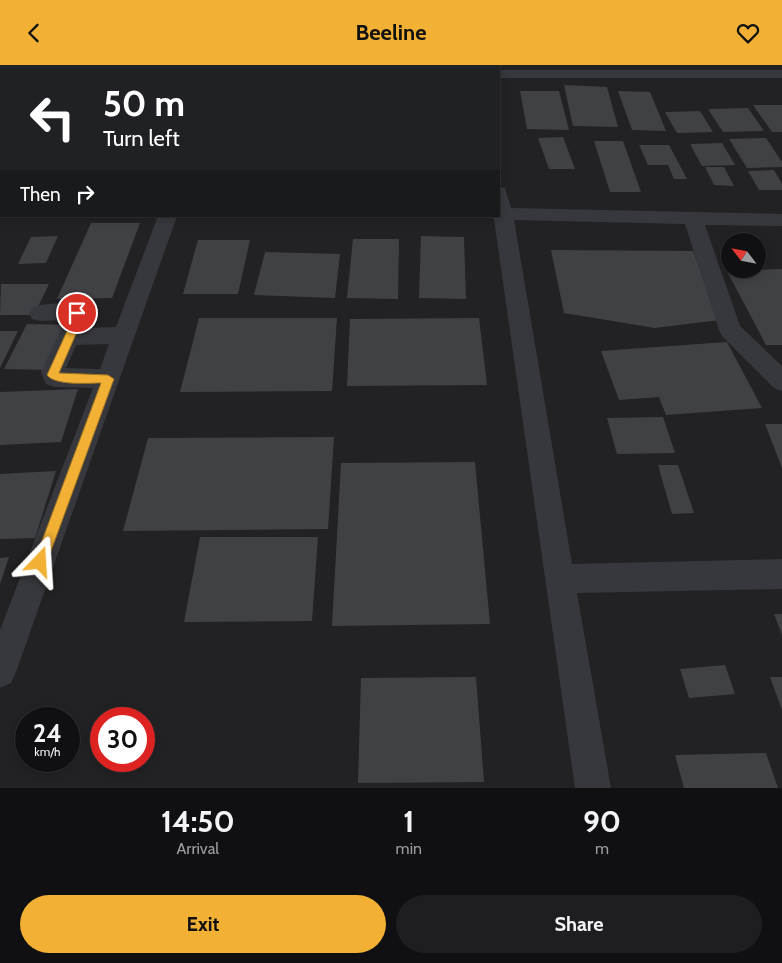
<!DOCTYPE html>
<html lang="en">
<head>
<meta charset="utf-8">
<style>
	:root { --surface:#101012; --page:#1e1e20; --text:#f1f3f6; --muted:#9c9d9f; --line:#303032; --accent:#f2b134 }
	body { margin:0; font-family:Cabin,sans-serif; background:var(--page); color:var(--text); height:100vh; display:flex; flex-direction:column; font-size:19px; white-space:nowrap }
	* { box-sizing:border-box; margin:0 }
	p { font-size:16px; color:var(--muted) }
	.icon { flex:none; width:28px; height:28px; fill:none; stroke:currentColor; stroke-width:2; stroke-linecap:round; stroke-linejoin:round }
	.map { position:relative; height:723px; overflow:hidden }
	.panel { display:flex; flex-direction:column; background:var(--surface); flex:1 }
	.panel>* { flex:none }
	.hud { position:absolute; left:0px; top:0px; width:500px; height:152px; box-shadow:0 2px 8px #0003,0 0 0 1px var(--line); background:#202124; color:#fff; overflow:hidden }
	.needle { width:32px; rotate:302deg }
	.fabs { position:absolute; left:721px; top:168px; display:grid; gap:10px }
	.fabs a { display:grid; place-items:center; width:45px; height:45px; border-radius:50%; background:var(--surface); box-shadow:0 2px 8px #0003,0 0 0 1px var(--line); font-size:25px }
	.speed { position:absolute; left:15px; top:642px; display:flex; gap:10px; font-size:25px; font-weight:700; text-align:center }
	.speed>* { display:grid; place-content:center; width:65px; height:65px; border-radius:50%; background:var(--surface); box-shadow:0 2px 8px #0003,0 0 0 1px var(--line); line-height:1 }
	.speed small { font-size:12px; font-weight:400 }
	.speed .limit { border:8px solid #d22; background:#fff; color:#111 }
	.pin { position:absolute; display:grid; place-items:center; width:42px; height:42px; color:#fff; margin:-21px; border:2px solid #fff; border-radius:50%; box-shadow:0 1px 5px #0007 }
	.me { position:absolute; width:55px; margin:-28px; rotate:20deg; stroke-linejoin:round; filter:drop-shadow(0 0 4px #0008) }
	.turn { display:flex; align-items:center; gap:18px; height:105px; padding:0 20px; font-size:22px }
	.turn .icon { width:65px; height:65px; stroke-width:2.5 }
	.turn b { display:block; font-size:35px; line-height:42px }
	.then { display:flex; align-items:center; height:48px; padding:0 20px; background:#0003; gap:10px; font-size:19px }
	.eta { display:flex; justify-content:space-evenly; align-items:center; height:85px; text-align:center }
	.eta b { font-size:30px; font-weight:700; line-height:35px }
	.cta { display:flex; gap:10px; margin-top:auto; padding:10px 20px }
	.cta a { flex:1; height:58px; border-radius:30px; background:var(--accent); color:#111; font-size:20px; font-weight:700; line-height:58px; text-align:center }
	.cta a+a { background:var(--page); color:var(--text) }
	header { display:flex; justify-content:space-between; align-items:center; height:65px; padding:0 20px; background:var(--accent); color:#111; font-size:22px; font-weight:700 }
	.map>svg:first-child { display:block }
	.built { fill:#222225; fill-rule:evenodd }
	.building { fill:#404145 }
	.lines { fill:none; stroke-linecap:round; stroke-linejoin:round }
	.minor { fill:#37383d; fill-rule:evenodd }
	.route { fill:#f2b134; stroke:#9d7322 }
</style>
</head>
<body>
<header><svg class="icon" aria-label="back" viewBox="0 0 24 24"><path d="M15 5l-7 7 7 7"/></svg>Beeline<svg class="icon" aria-label="heart" viewBox="0 0 24 24"><path d="M12 20l-8-8c-3-5 5-10 8-4 3-6 11-1 8 4z"/></svg></header>
<div class="map">
<svg width="782" height="723" viewBox="0 0 782 723">
	<rect width="100%" height="100%" fill="#161618"/>
	<!-- built -->
	<path class="built" d="M0 0H782V723H0ZM1 1H499V151H1ZM730 176H758V204H730ZM26 654H69V696H26ZM101 654H144V696H101Z"/>
	<!-- building -->
	<g class="building">
		<polygon points="564,20 607,22 618,62 573,61"/>
		<polygon points="520,26 559,26 569,65 527,64"/>
		<polygon points="618,26 650,27 666,66 632,65"/>
		<polygon points="753,40 782,40 782,67 772,67"/>
		<polygon points="748,43 764,66 723,67 708,44"/>
		<polygon points="700,46 713,67 677,68 665,47"/>
		<polygon points="563,72 575,104 549,104 538,73"/>
		<polygon points="766,73 782,97 782,102 747,103 729,74"/>
		<polygon points="594,76 623,76 641,127 610,127"/>
		<polygon points="722,78 735,100 702,101 690,79"/>
		<polygon points="639,80 669,80 687,114 674,114 668,100 648,100"/>
		<polygon points="705,102 724,102 734,121 714,120"/>
		<polygon points="774,105 782,119 782,125 759,125 748,106"/>
		<polygon points="91,158 140,158 112,233 57,234"/>
		<polygon points="58,171 46,198 18,199 31,172"/>
		<polygon points="421,171 464,172 466,234 419,233"/>
		<polygon points="353,174 399,174 398,234 347,233"/>
		<polygon points="198,175 250,175 238,229 183,229"/>
		<polygon points="551,185 693,186 720,255 655,263 564,248"/>
		<polygon points="265,187 340,189 335,233 254,230"/>
		<polygon points="782,204 782,280 766,280 727,206"/>
		<polygon points="1,219 49,219 34,250 0,250"/>
		<polygon points="199,253 337,253 332,326 180,327"/>
		<polygon points="479,253 487,320 347,321 350,254"/>
		<polygon points="27,259 70,260 50,305 4,304"/>
		<polygon points="0,266 18,266 0,303"/>
		<polygon points="727,277 762,343 666,350 659,332 619,335 601,286"/>
		<polygon points="78,324 61,377 0,380 0,327"/>
		<polygon points="663,352 675,388 617,389 607,353"/>
		<polygon points="765,359 782,359 782,403"/>
		<polygon points="334,372 328,464 123,466 148,373"/>
		<polygon points="475,397 490,559 332,561 341,398"/>
		<polygon points="658,400 678,400 694,448 672,449"/>
		<polygon points="56,406 35,473 0,474 0,409"/>
		<polygon points="200,472 318,472 312,556 184,557"/>
		<polygon points="9,492 0,519 0,493"/>
		<polygon points="774,549 782,549 782,570"/>
		<polygon points="725,600 735,629 689,633 680,604"/>
		<polygon points="476,612 484,717 358,718 361,613"/>
		<polygon points="770,612 782,612 782,645"/>
		<polygon points="766,688 778,723 684,723 675,690"/>
	</g>
	<g class="lines">
		<!-- minor -->
		<g class="minor">
			<rect x="280" y="0" width="14" height="1"/>
			<rect x="499" y="5" width="283" height="8"/>
			<polygon points="499,121 505,123 511,143 782,149 782,161 705,160 740,261 782,301 782,326 774,323 722,271 719,265 685,159 514,155 572,499 782,494 782,524 577,528 611,723 575,723 494,154 491,151 499,151"/>
			<rect x="0" y="139" width="1" height="12"/>
			<path d="M158 151H177L16 607 11 618 0 623V565L93 323 54 322 46 319 41 307 65 255 40 256 32 254 29 248 32 242C42 239 72 236 81 241 85 243 87 248 89 251L84 263 116 262ZM109 279 100 304 66 303 76 280Z"/>
		</g>
	</g>
	<!-- route -->
	<path class="route" d="M77 245 80 246 83 253 59 308 108 310 114 314 47 497 45 502 40 504 36 502 34 497 101 318C88 318 55 321 47 310L73 253 72 248Z"/>
</svg>
<div class="fabs">
<a><svg class="needle" viewBox="-14 -14 28 28"><path d="M0-13l5 13h-10z" fill="#e53935"/><path d="M0 13l5-13h-10z" fill="#9c9d9f"/></svg></a>
</div>
<div class="speed"><div>24<small>km/h</small></div><div class="limit">30</div></div>
<div class="pin" style="left:77px;top:248px;background:#d93025"><svg class="icon" aria-label="arrive" viewBox="0 0 24 24"><path d="M6 21V4h12l-3 4 3 4H6"/></svg></div>
<svg class="me" style="left:40px;top:497px" viewBox="-20 -20 40 40"><path d="M0-17L14 15 0 8-14 15z" fill="#f2b134" stroke="#fff" stroke-width="4"/></svg>
<div class="hud">
<div class="turn"><svg class="icon" aria-label="left" viewBox="0 0 24 24"><path d="M17 20v-9H6M10 6l-5 5 5 5"/></svg><div><b>50 m</b>Turn left</div></div>
<div class="then">Then<svg class="icon" aria-label="right" viewBox="0 0 24 24"><path d="M7 20v-9h11M14 6l5 5-5 5"/></svg></div>
</div>
</div>
<section class="panel">
<div class="eta">
<div><b>14:50</b><p>Arrival</p></div>
<div><b>1</b><p>min</p></div>
<div><b>90</b><p>m</p></div>
</div>
<div class="cta"><a>Exit</a><a>Share</a></div>
</section>
</body>
</html>
